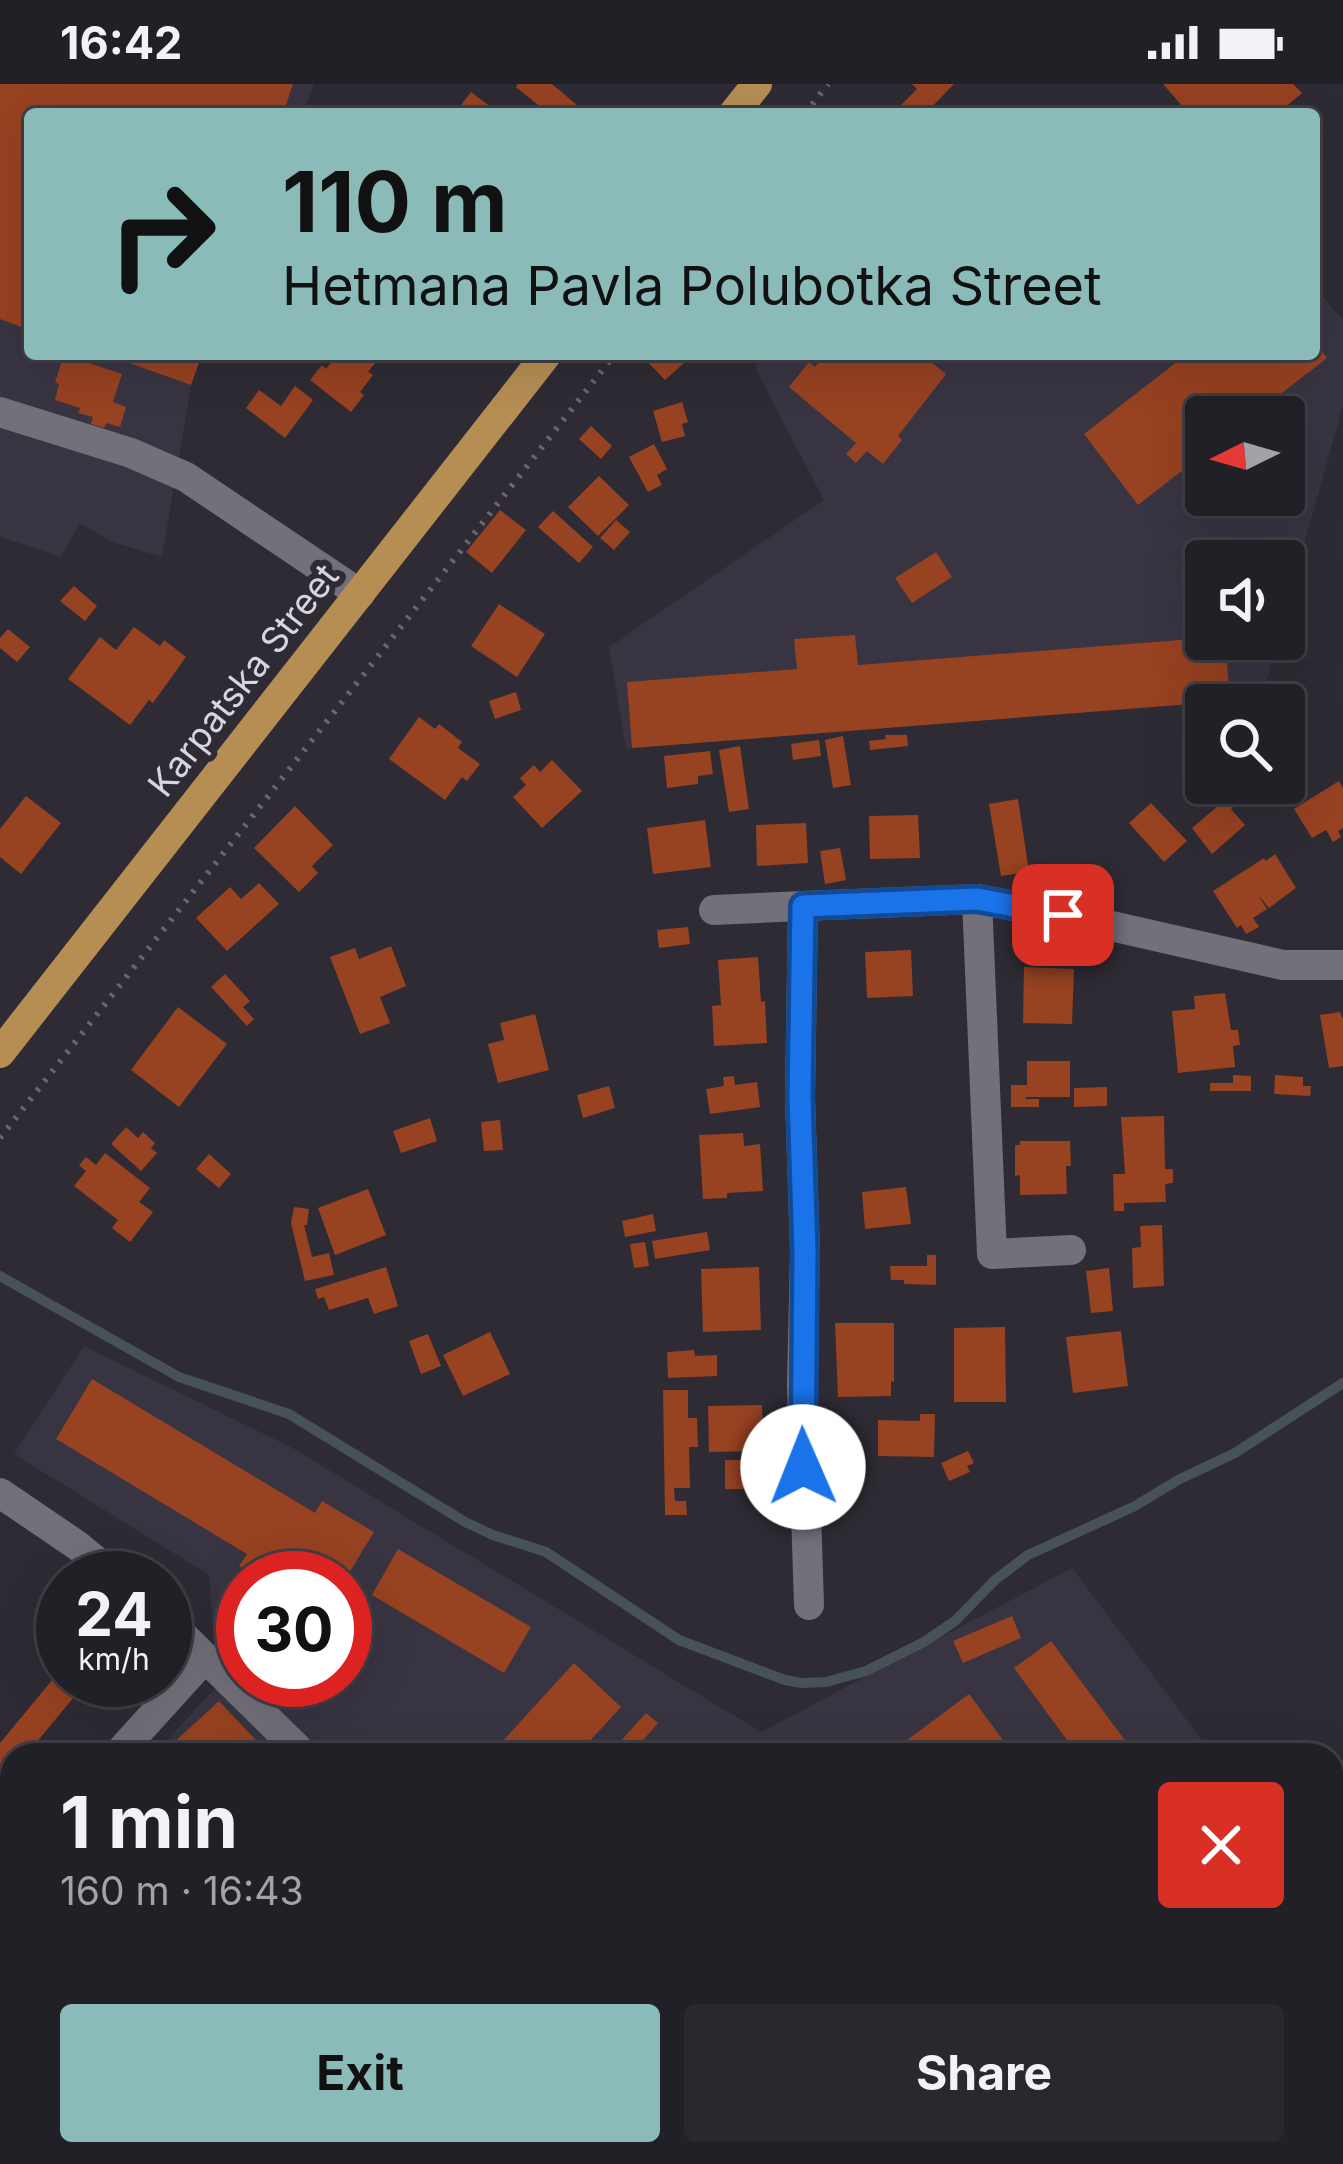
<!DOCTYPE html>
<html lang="en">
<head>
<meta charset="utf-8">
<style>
	:root { --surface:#222027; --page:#2a282f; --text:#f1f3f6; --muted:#a2a3a7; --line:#3f3e44; --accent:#8bbbb9 }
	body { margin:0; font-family:Inter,sans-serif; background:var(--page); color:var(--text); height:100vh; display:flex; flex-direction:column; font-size:45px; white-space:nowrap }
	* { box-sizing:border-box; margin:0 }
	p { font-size:39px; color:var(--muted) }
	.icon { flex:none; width:66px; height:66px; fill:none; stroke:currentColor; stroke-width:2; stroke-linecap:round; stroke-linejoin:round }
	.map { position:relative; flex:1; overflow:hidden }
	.panel { position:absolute; left:0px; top:1659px; width:1344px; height:423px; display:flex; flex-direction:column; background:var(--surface); border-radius:36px 36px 0 0; box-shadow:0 12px 48px #0002,0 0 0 3px var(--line) }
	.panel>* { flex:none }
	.top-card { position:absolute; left:24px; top:24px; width:1296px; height:252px; border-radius:12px; box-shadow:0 12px 48px #0002,0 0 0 3px var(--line); background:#8bbbb9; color:#111; overflow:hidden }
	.needle { width:78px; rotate:265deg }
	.tools { position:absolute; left:1185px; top:312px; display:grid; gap:24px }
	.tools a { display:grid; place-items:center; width:120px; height:120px; border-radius:12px; background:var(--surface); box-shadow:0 12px 48px #0002,0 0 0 3px var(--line); font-size:60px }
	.speed { position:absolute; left:36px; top:1467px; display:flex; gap:24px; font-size:60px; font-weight:700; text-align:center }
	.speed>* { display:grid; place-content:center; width:156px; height:156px; border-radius:50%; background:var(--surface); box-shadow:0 12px 48px #0002,0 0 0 3px var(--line); line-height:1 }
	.speed small { font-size:30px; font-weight:400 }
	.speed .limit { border:18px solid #d22; background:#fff; color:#111 }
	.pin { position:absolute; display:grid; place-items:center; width:102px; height:102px; color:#fff; margin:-51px; border-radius:24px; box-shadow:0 6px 18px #0006 }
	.me { position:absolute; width:132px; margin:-66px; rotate:359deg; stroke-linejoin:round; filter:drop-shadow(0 0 9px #0008) }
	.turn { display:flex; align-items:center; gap:42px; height:252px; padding:0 60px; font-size:54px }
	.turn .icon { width:156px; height:156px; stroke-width:2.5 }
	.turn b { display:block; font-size:84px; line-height:102px }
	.round { display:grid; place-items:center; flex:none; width:126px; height:126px; border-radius:12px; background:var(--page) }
	.summary { display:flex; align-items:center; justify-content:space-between; height:204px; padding:0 60px }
	h1 { font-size:72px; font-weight:700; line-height:90px }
	.button { display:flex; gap:24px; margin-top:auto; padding:24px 60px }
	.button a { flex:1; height:138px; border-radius:12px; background:var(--accent); color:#111; font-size:48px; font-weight:700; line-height:138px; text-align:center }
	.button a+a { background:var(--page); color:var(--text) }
	.status { display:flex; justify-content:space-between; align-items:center; height:84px; padding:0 60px; background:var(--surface); direction:ltr }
	.status svg { height:33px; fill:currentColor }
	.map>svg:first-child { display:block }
	.built { fill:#383442; fill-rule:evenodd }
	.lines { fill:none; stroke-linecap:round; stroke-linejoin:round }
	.stream { stroke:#465256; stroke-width:10 }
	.building { fill:#974221 }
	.path { stroke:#69666e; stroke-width:6; stroke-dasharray:3 9; stroke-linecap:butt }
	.minor { stroke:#73707a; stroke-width:30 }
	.major { stroke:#b68e54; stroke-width:30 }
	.route-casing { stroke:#114b97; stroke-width:30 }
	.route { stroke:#1a73e8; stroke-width:21 }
	.labels { text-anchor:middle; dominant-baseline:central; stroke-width:12; stroke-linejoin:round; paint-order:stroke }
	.street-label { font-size:36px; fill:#d8d6dc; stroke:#2e2b34 }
</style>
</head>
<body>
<div class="status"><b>16:42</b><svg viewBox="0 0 49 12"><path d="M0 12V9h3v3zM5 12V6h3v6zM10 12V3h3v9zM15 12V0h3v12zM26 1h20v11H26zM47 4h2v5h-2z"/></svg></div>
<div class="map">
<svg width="1343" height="2080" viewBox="0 0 1343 2080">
	<rect width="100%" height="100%" fill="#2e2b34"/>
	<!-- built -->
	<g class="built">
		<polygon points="0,0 314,0 303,30 30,30 30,270 202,270 191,302 162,473 109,457 80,439 61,473 0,453"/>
		<path d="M1314 202 1343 236V321L1284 532V477H1206V555H1278L1262 613 626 665 609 563 824 416 755 284 759 273 757 270H1314ZM1206 333H1284V411H1206Z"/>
		<path d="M84 1262 291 1363 761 1648 1072 1484 1213 1671H153L217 1602 209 1491 14 1370ZM243 1494H345V1596H243Z"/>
		<polygon points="12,1825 12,2070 1332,2070 1332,1828 1343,1842 1343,2080 0,2080 0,1838"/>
	</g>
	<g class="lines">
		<!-- stream -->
		<polyline class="stream" points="0,1192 179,1293 289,1330 465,1438 493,1451 546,1468 679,1556 785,1596 801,1599 826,1598 866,1587 924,1558 955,1537 995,1496 1028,1471 1135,1422 1178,1396 1235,1369 1343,1299"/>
	</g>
	<!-- building -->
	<g class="building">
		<polygon points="0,0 293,0 283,30 30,30 30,246 0,235"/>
		<polygon points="518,0 552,0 583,26 579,30 549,30 516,3"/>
		<polygon points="912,0 954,0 925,30 892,30 917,5"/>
		<polygon points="1163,0 1293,0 1302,9 1277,30 1189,30"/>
		<polygon points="471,8 500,30 454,30"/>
		<polygon points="1314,257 1327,274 1251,333 1206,333 1206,368 1138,421 1084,350 1187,270 1314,270"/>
		<polygon points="104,270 202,270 191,301"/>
		<polygon points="349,270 375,270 380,273 368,288 373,291 360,308 364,311 351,328 310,296 322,281 326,285 334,275 339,278 345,271"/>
		<polygon points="640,270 694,270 665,296"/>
		<polygon points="826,270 921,270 946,290 898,352 902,356 883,380 867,367 856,379 846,370 856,359 789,303 809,278 815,283"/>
		<polygon points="64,271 122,290 113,318 126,323 120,343 106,339 104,344 91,340 93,333 78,329 80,324 55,316 59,300 55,298"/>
		<polygon points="295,302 313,316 285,354 246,324 259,306 281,322"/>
		<polygon points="682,318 688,338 682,340 685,352 662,358 653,327"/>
		<polygon points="591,342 612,362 601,375 579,355"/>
		<polygon points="654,360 667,385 657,391 662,401 648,408 629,373"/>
		<polygon points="599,392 629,421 598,452 568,423"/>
		<polygon points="500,426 526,446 492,489 466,468"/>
		<polygon points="553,427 593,463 579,479 538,443"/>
		<polygon points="616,436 630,448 614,466 600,454"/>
		<polygon points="936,468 952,493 912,519 895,494"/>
		<polygon points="74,502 97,522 85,537 60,517"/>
		<polygon points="499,520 545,550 517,593 471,562"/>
		<polygon points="134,543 160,562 164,556 186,573 153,619 149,616 130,641 68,595 100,553 116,566"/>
		<polygon points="8,545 30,563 17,578 0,564 0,554"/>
		<polygon points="855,551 858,581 1206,554 1225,555 1230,617 632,664 627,598 797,585 794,555"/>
		<polygon points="516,608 521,626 495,635 489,617"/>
		<polygon points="419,633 435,645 439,640 462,658 458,664 480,680 467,697 462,693 445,716 389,675"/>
		<polygon points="885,651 907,651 908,662 870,666 869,657 886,655"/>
		<polygon points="843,652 851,701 833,704 825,656"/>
		<polygon points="819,656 821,672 793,676 791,660"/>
		<polygon points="740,662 749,725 729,728 719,666"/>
		<polygon points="710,667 713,690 698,692 698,700 667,704 664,672"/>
		<polygon points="552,676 582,707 542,744 513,713 526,701 520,694 534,681 540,688"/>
		<polygon points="1339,697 1343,704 1343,744 1338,747 1341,753 1333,758 1326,746 1312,754 1294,725"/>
		<polygon points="1231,711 1238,719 1231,725 1245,741 1212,770 1192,744"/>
		<polygon points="26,712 61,739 21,790 0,773 0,745"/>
		<polygon points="1018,715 1029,788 1001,792 989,720"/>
		<polygon points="1151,719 1187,757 1164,778 1129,739"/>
		<polygon points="295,722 333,761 312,782 318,789 299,808 254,764"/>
		<polygon points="918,731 920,774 870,775 869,732"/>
		<polygon points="705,736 711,783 653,790 647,744"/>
		<polygon points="806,739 808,779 757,782 756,741"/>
		<polygon points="840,764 846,796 825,800 820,767"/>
		<polygon points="1275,770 1296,804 1269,824 1258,811 1267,825 1253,834 1259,843 1246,850 1241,841 1237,844 1213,807 1264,774 1266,777"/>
		<polygon points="259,799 279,820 227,867 196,834 230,803 241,815"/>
		<polygon points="688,843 690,860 659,864 657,846"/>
		<polygon points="391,862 406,902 380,913 390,939 360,950 330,873 355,864 359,875"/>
		<polygon points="911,866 913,912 867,914 865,868"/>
		<polygon points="758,873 761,918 765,917 767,959 714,962 712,922 721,921 718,876"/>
		<polygon points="1024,883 1074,885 1072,940 1023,939"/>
		<polygon points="225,890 250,917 243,923 254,935 247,942 211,903"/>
		<polygon points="1225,909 1231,946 1238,946 1240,961 1233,962 1235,983 1178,989 1172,927 1195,925 1194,912"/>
		<polygon points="178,923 227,960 179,1023 131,986"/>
		<polygon points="1340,928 1343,935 1343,982 1329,984 1320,931"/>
		<polygon points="535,930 549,986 498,999 488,960 504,956 500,939"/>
		<polygon points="1027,977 1070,977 1070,1013 1026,1013 1026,1015 1039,1015 1039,1023 1011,1023 1011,1001 1027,1001"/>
		<polygon points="1233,991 1251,992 1251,1007 1210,1007 1210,999 1233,999"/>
		<polygon points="1275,991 1303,993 1303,1002 1311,1002 1310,1012 1274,1010"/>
		<polygon points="734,992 735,1001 757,998 760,1023 710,1030 706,1005 724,1002 723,993"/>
		<polygon points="609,1002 615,1024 583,1034 577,1011"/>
		<polygon points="1107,1003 1107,1022 1074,1023 1074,1004"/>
		<polygon points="1164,1032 1165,1085 1173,1085 1173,1099 1165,1100 1166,1118 1124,1119 1124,1127 1114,1127 1113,1090 1125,1090 1121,1033"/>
		<polygon points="430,1034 437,1057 401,1069 393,1047"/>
		<polygon points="500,1036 503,1066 484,1067 481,1038"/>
		<polygon points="126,1043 138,1054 143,1048 155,1059 151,1064 157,1069 141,1087 111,1060"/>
		<polygon points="743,1049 744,1062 760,1060 763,1107 727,1109 727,1114 703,1115 699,1051"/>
		<polygon points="1020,1057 1070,1057 1071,1082 1066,1082 1067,1110 1020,1111 1020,1091 1015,1092 1015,1061 1020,1061"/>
		<polygon points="105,1069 150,1104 139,1118 153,1128 130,1158 112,1144 118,1136 74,1102 86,1087 79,1081 86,1073 96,1081"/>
		<polygon points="209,1070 231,1090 219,1104 196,1085"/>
		<polygon points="906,1103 911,1140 865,1145 862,1108"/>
		<polygon points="368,1105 386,1151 335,1171 318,1124"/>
		<polygon points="294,1123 309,1125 307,1141 304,1141 312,1173 329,1169 334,1191 305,1197 291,1139"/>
		<polygon points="653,1130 656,1147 625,1153 622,1137"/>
		<polygon points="1162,1141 1164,1202 1133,1204 1132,1164 1141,1163 1140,1142"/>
		<polygon points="707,1148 710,1166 655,1175 652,1157"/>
		<polygon points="645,1158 649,1182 634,1184 630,1160"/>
		<polygon points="927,1171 936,1171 936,1201 904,1200 904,1196 891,1196 890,1182 927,1182"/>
		<polygon points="386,1183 398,1222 374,1230 368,1214 329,1226 324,1213 318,1215 315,1205"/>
		<polygon points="759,1183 761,1246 703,1248 701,1185"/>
		<polygon points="1109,1184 1113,1227 1091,1229 1086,1187"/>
		<polygon points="835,1239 894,1239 894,1298 891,1297 891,1312 838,1313"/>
		<polygon points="1005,1243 1006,1318 954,1318 954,1244"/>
		<polygon points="1121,1247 1128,1302 1073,1309 1066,1253"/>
		<polygon points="490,1248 510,1290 463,1312 443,1271"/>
		<polygon points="428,1250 441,1282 421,1290 409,1257"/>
		<polygon points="694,1266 695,1272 717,1271 717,1292 668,1294 667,1268"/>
		<polygon points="92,1295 315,1429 322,1417 374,1448 346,1494 259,1494 239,1482 247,1470 56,1355"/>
		<polygon points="663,1306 688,1306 688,1334 697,1334 698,1363 689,1363 690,1404 674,1404 675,1417 686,1417 687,1431 665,1431"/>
		<polygon points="762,1321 763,1367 709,1368 708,1322"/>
		<polygon points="920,1330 935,1330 934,1373 878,1372 878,1336 920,1337"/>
		<polygon points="968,1367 974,1379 967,1382 970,1388 949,1397 941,1379"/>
		<polygon points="725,1376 745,1376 744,1405 725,1405"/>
		<polygon points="398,1465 531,1543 504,1589 372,1511"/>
		<polygon points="1012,1532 1021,1554 963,1579 953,1557"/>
		<polygon points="1051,1557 1136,1671 1078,1671 1014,1584"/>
		<polygon points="574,1579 621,1623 577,1671 490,1671"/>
		<polygon points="63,1583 63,1596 88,1596 26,1671 12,1671 12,1688 8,1692 0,1686 0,1659"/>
		<polygon points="969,1610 1014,1671 899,1671 895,1665"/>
		<polygon points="219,1617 270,1671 163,1671 170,1662"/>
		<polygon points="646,1629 658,1639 630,1671 608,1671"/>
		<polygon points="0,2047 12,2057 12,2070 26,2070 38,2080 0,2080"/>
		<polygon points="118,2070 167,2070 158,2080 129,2080"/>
		<polygon points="470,2070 513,2070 505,2080 462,2080"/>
		<polygon points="981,2070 1116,2070 1123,2080 967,2080"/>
		<polygon points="1187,2070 1307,2070 1293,2080 1195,2080"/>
	</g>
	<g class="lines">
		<!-- path -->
		<g class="path">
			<polyline points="805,30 828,0"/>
			<polyline points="0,1054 615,270"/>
		</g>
		<!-- minor -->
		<g class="minor">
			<polyline points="0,328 131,369 186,393 360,510"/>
			<polyline points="977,815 992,1170 1071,1166"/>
			<polyline points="714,826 803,822"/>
			<polyline points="0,1409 78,1462 117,1494"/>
			<polyline points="809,1521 802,1302 805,1168 800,1013 803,822 977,815 1063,831 1283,881 1343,881"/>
			<polyline points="165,1534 304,1671"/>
			<polyline points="117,1671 205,1574"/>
			<polyline points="0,1802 12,1788"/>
			<polyline points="613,2070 614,2080"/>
		</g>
		<!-- major -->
		<g class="major">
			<polyline points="733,30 757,0"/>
			<polyline points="0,969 547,270"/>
		</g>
	</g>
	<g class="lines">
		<defs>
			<polyline id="route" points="803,1383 805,1168 800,1013 803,822 977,815 1063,831"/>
		</defs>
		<!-- route casing -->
		<use href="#route" class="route-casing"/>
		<!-- route -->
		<use href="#route" class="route"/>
	</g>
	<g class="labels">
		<!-- street labels -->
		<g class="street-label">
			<text transform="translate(243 596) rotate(-52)">Karpatska Street</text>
		</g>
	</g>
</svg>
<div class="tools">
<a><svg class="needle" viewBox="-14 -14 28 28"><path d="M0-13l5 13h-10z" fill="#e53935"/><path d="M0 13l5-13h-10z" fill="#a2a3a7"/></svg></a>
<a><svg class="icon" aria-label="sound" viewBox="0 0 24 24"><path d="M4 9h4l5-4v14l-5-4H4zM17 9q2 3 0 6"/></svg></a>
<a><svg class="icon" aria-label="search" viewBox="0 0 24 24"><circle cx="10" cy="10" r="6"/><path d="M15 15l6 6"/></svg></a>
</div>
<div class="speed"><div>24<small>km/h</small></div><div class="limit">30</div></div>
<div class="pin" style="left:1063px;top:831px;background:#d93025"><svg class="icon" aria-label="arrive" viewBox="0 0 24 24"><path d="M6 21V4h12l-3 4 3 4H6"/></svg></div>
<svg class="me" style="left:803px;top:1383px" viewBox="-20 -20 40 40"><circle r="19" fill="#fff"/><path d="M0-13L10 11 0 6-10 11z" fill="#1a73e8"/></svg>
<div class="top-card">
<div class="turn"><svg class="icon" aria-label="right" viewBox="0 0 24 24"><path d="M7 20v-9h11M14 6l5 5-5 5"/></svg><div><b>110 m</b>Hetmana Pavla Polubotka Street</div></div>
</div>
<section class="panel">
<div class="summary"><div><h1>1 min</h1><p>160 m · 16:43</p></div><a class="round" style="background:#d93025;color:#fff"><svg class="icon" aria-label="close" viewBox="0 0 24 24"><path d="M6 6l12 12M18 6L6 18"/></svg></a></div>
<div class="button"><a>Exit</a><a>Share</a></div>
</section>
</div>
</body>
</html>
